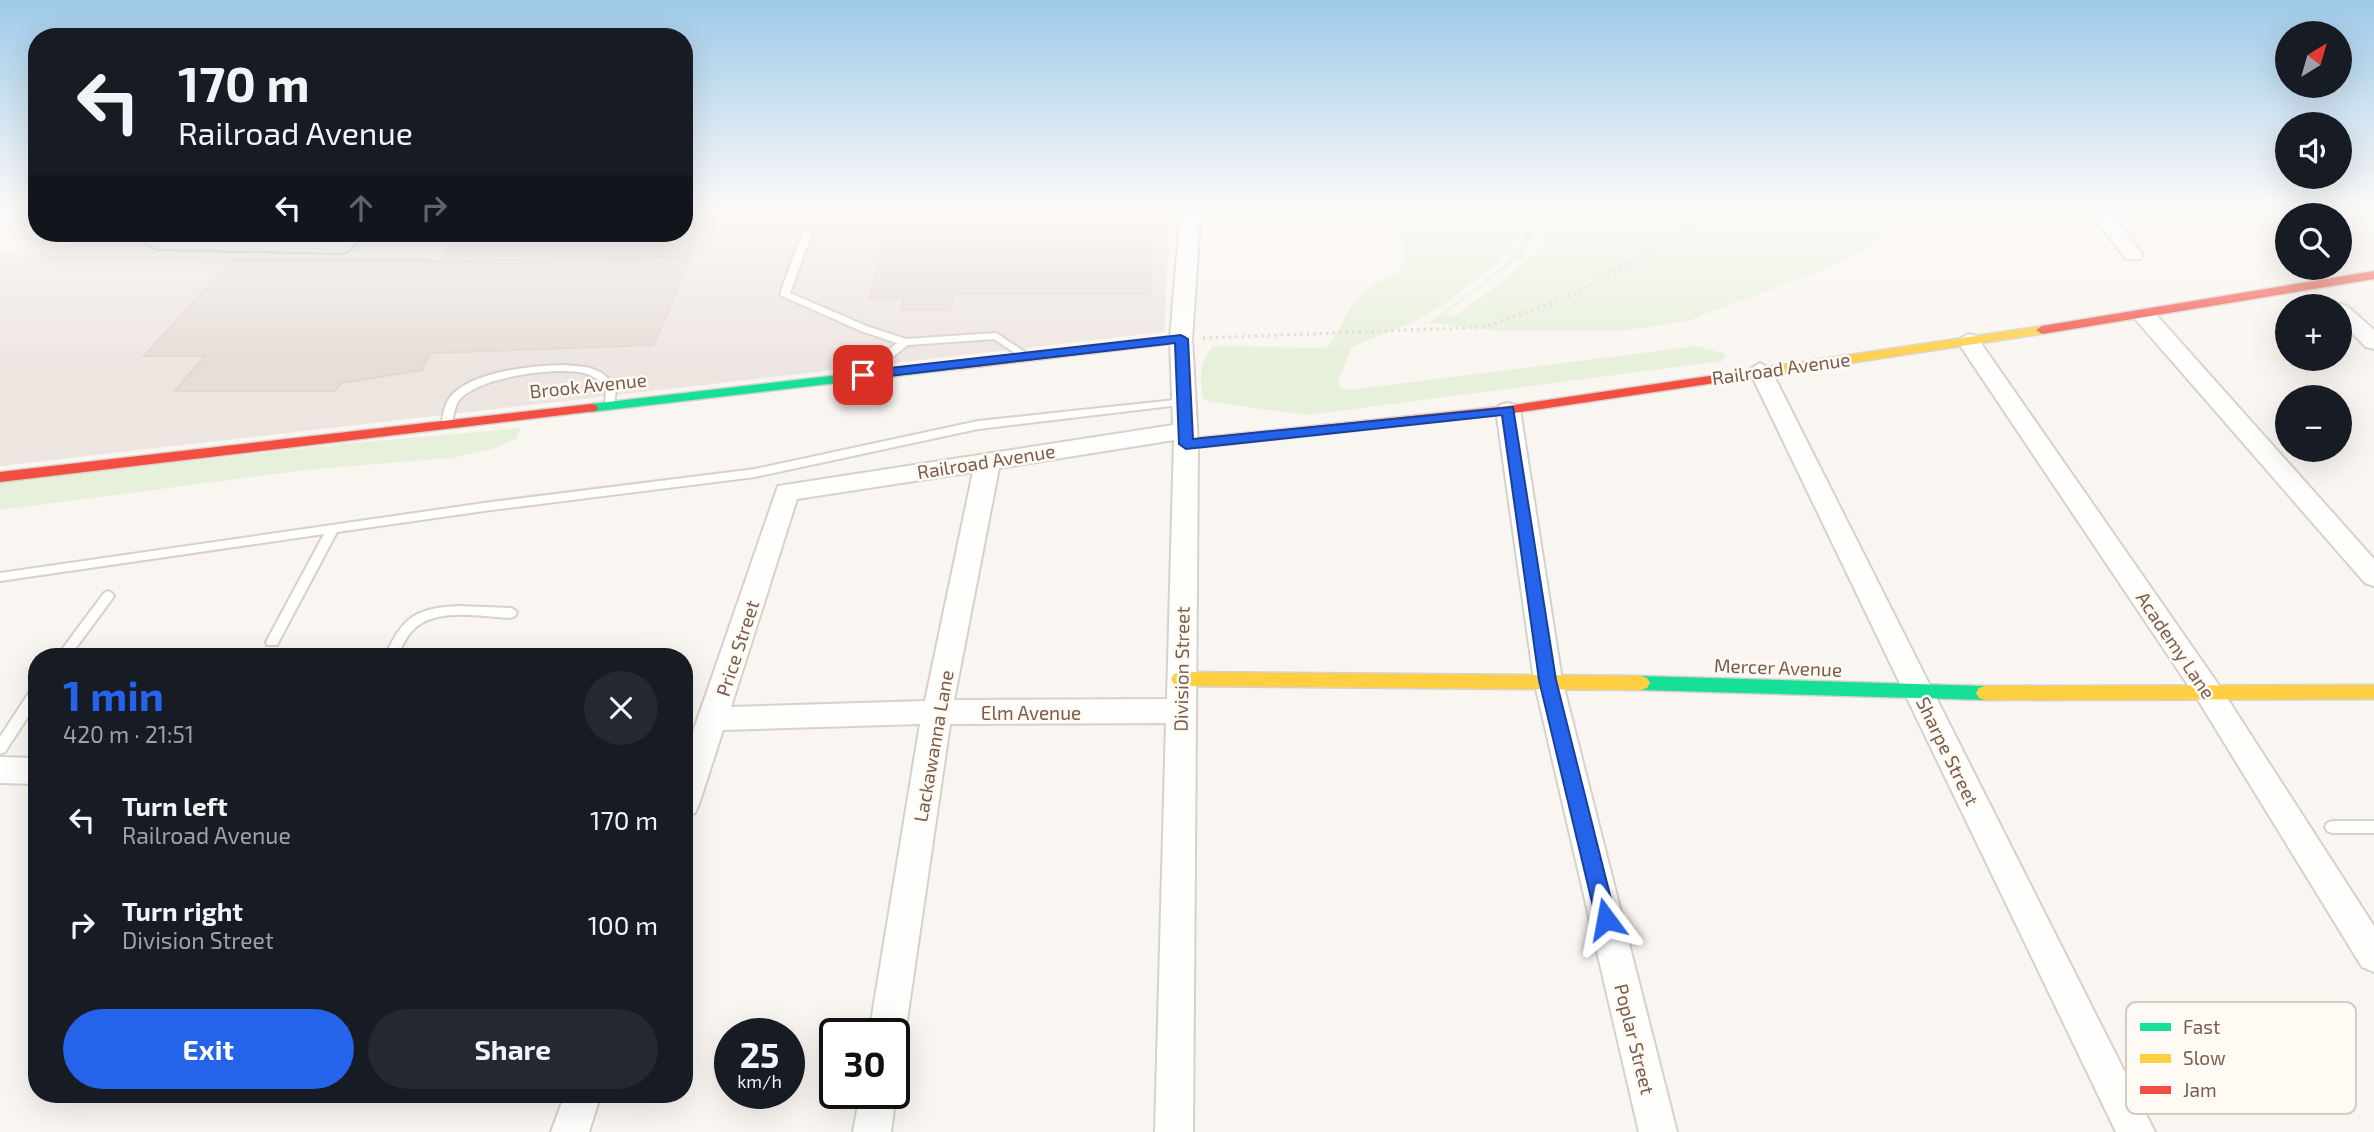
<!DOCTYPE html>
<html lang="en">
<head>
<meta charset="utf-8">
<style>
	:root { --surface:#171b24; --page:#242831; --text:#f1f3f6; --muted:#9ea1a6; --accent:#2563eb }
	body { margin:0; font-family:"Exo 2",sans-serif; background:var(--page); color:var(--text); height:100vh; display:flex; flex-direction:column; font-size:26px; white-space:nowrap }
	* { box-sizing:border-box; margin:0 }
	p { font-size:23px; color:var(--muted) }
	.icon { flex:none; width:38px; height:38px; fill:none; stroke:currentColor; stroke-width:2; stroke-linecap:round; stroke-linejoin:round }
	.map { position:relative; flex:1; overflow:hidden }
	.details { position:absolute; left:28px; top:648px; width:665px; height:455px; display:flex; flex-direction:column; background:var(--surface); border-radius:28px; box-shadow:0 7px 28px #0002 }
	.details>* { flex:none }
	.banner { position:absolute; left:28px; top:28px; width:665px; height:214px; border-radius:28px; box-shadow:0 7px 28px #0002; background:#171b24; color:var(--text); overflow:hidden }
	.needle { width:46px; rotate:37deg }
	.fabs { position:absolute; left:2275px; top:21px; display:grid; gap:14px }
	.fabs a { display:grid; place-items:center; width:77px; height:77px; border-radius:50%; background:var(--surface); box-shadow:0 7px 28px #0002; font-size:35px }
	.speed { position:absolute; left:714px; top:1018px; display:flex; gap:14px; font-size:35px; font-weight:700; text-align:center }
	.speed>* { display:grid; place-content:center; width:91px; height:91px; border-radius:50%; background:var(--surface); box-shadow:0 7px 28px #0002; line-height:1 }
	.speed small { font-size:18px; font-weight:400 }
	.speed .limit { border:4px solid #111; border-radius:10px; background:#fff; color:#111 }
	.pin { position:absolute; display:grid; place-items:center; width:60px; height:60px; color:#fff; margin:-30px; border-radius:14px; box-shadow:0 4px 10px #0006 }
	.me { position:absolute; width:77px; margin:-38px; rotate:347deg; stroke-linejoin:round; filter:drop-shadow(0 0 5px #0008) }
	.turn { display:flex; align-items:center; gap:24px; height:147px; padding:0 35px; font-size:32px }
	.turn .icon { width:91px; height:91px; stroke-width:2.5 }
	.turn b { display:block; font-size:49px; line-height:60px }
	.lanes { display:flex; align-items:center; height:66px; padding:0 35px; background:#0003; justify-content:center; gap:35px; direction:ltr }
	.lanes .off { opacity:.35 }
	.round { display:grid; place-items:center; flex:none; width:74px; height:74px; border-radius:37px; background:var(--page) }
	.head { display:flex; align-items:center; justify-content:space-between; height:119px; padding:0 35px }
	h1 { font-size:42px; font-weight:700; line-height:52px; color:var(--accent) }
	.cta { display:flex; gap:14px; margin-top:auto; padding:14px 35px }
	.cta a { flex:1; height:80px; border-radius:42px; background:var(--accent); color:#fff; font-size:28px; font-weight:700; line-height:80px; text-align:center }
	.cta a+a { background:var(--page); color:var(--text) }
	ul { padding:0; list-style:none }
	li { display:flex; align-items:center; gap:21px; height:105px; padding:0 35px }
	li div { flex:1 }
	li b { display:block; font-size:26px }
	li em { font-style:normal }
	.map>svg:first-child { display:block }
	.industrial { fill:#ede5e0 }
	.green { fill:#e7f0db }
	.building { fill:#e6ded7; stroke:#e2d8d2; stroke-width:2 }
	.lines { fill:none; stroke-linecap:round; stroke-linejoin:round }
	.lane-casing { stroke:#d7d1cb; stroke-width:4 }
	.street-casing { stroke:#d7d1cb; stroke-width:4 }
	.fast-casing { stroke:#d9d2cb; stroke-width:3 }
	.slow-casing { stroke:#d9d2cb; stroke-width:3 }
	.jam-casing { stroke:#d9d2cb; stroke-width:3 }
	.path { stroke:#dcd5d0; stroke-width:3.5; stroke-dasharray:2 4.5; stroke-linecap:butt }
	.lane { fill:#fefefd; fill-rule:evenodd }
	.street { fill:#fefefd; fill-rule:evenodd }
	.fast { fill:#16e098; fill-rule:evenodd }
	.slow { fill:#ffcf43; fill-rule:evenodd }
	.jam { fill:#f24e42; fill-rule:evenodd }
	.route { fill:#2563eb; stroke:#184099; stroke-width:2 }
	.labels { text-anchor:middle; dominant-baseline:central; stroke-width:5; stroke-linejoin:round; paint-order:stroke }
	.street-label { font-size:19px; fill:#7a5c4d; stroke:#fffaf3 }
	.key { fill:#fffaf3; stroke:#d7cbc1; stroke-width:2 }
	.key-label { font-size:19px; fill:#7a5c4d }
</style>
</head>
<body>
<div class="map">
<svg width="2374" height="1132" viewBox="0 0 2374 1132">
	<rect width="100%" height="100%" fill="#f9f5f0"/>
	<!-- industrial -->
	<polygon class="industrial" points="684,207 1171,207 1164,332 0,466 0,254 436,260 458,233 684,233"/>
	<!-- green -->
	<g class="green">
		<path d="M1424 207H1524L1523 234 1497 264 1443 305 1413 322 1352 347 1338 381 1340 387 1351 390 1696 346 1726 354 1723 361 1307 415 1210 402 1204 399C1198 380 1200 362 1213 346L1322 348 1330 345C1354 305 1351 290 1398 273L1406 258 1396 215 1423 212Z"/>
		<path d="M1533 207H1544V215L1523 256 1444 314 1455 316C1491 288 1551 256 1557 207H1919L1868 249 1826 269 1687 321 1621 331H1502L1429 323C1467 291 1529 261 1533 207Z"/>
		<polygon points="521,428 516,439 496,448 453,458 313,469 0,510 0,483 342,444"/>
	</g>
	<!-- building -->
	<g class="building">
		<polygon points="895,207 1152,207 1150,294 954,294 950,310 901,310 904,298 869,298"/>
		<polygon points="691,256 654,345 430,353 422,370 341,383 335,391 175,391 205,356 144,356 232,260 429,259 427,262"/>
	</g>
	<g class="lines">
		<defs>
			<g id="lane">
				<polygon points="807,230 812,233 790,293 869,327 906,339 996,333 1031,356 1026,359 1022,358 994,339 908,345 867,377 859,377 858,375 859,373 897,343 861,331 782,296 780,294 802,233"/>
				<path d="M562 365C588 367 601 366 616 388L614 406 610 407 605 404 606 388C600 380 594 376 584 373 556 366 480 377 460 399 454 406 454 417 451 424L447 426 442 422C443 413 445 403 451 396 473 371 531 366 562 365Z"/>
				<polygon points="1184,399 1189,402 1188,404 978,429 755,477 491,510 337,532 277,645 267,645 266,642 324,534 0,581 0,573 491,502 755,469 978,421"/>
				<polygon points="108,591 112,593 114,596 112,599 70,656 57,656 104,593"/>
				<path d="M459 606 511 608 515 610 517 613 515 616 511 618C482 617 438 607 415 628 406 636 402 647 397 656H385C403 617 415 608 459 606Z"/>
				<polygon points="37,687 37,703 5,752 0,754 0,737 32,688"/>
				<polygon points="2332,821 2374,821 2374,833 2332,833 2327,831 2325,827 2327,823"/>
			</g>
			<g id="street">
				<polygon points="8,207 29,207 7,227 0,229 0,213"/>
				<path d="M1181 207H1201L1192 339 1198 444 1193 1132H1155L1166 723 950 724 905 1034 900 1046 894 1048V1034H869L920 724 723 730 699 804 695 813 684 817V758L778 486 1173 425 1170 339ZM1174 440 1167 699 954 700 999 468ZM973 472 925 701 731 707 797 499Z"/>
				<polygon points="2086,207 2105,207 2143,255 2140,259 2126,259"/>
				<polygon points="343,233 364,233 348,251 341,253 157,249 147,243 157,237 336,241"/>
				<polygon points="2340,304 2347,306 2374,330 2374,349 2366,347 2340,321 2340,306 2332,306"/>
				<polygon points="2144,309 2152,310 2374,559 2374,586 2365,583 2136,320 2133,315"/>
				<polygon points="1968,334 1976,336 2218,684 2374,926 2374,972 2362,967 2198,700 1957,341"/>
				<polygon points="1760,363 1771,370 2155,1132 2116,1132 1749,370"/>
				<polygon points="1508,403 1516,405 1520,410 1562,680 1677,1132 1639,1132 1534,680 1496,410 1500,405"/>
				<polygon points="0,757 37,758 37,784 0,783"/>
				<polygon points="894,1089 896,1094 891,1132 853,1132 860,1094 894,1094"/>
				<polygon points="565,1094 601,1094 589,1132 551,1132"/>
			</g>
			<g id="fast">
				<polygon points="959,361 966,365 964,368 591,412 584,408 591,404"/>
				<polygon points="1641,676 1985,686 1991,688 1994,693 1991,698 1985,700 1641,690 1635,688 1632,683 1635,678"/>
			</g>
			<g id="slow">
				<polygon points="2042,326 2048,330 2047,333 1723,382 1716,378 1723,374"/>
				<polygon points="1180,672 1641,676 1647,678 1650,683 1647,688 1641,690 1180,686 1174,684 1171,679 1174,674"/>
				<polygon points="2374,685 2374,699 1985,700 1979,698 1976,693 1979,688 1985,686"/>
			</g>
			<g id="jam">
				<polygon points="2374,271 2374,279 2042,334 2036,330 2042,326"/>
				<polygon points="1181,335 1186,336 1186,342 959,369 952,365 959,361"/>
				<polygon points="1723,374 1730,378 1728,381 1508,414 1186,449 1179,444 1186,439 1508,406"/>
				<polygon points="591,404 596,405 598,408 596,411 0,482 0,472"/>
			</g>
		</defs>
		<!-- lane casing -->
		<use href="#lane" class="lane-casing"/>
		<!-- street casing -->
		<use href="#street" class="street-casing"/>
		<!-- fast casing -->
		<use href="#fast" class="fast-casing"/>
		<!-- slow casing -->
		<use href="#slow" class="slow-casing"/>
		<!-- jam casing -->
		<use href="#jam" class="jam-casing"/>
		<!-- path -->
		<polyline class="path" points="1203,338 1486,327 1577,293 1723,207"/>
		<!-- lane -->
		<use href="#lane" class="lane"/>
		<!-- street -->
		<use href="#street" class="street"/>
		<!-- fast -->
		<use href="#fast" class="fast"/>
		<!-- slow -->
		<use href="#slow" class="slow"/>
		<!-- jam -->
		<use href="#jam" class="jam"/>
	</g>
	<!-- sky -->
	<linearGradient id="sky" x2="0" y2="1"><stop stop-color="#9ec9e9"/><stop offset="0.57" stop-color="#fcfaf8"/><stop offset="1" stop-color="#fcfaf8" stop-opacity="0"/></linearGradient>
	<rect width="2374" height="366" fill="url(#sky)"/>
	<!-- route -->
	<polygon class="route" points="1181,335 1188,339 1193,439 1513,407 1556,680 1616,919 1613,926 1606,928 1599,926 1596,919 1539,680 1502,415 1186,449 1179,444 1175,343 863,379 856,375 863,371"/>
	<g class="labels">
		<!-- street labels -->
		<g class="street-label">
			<text transform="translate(1781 368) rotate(-8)">Railroad Avenue</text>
			<text transform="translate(588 385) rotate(-6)">Brook Avenue</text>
			<text transform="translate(986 461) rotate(-9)">Railroad Avenue</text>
			<text transform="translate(2176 645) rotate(56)">Academy Lane</text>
			<text transform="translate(737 648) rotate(-72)">Price Street</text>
			<text transform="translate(1778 667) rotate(2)">Mercer Avenue</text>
			<text transform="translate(1181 669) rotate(-89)">Division Street</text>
			<text x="1031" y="712">Elm Avenue</text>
			<text transform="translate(933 746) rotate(-80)">Lackawanna Lane</text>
			<text transform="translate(1948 751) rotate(64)">Sharpe Street</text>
			<text transform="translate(1635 1039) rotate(76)">Poplar Street</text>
		</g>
	</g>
	<!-- legend -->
	<rect x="2126" y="1002" width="230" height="112" rx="10" class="key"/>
	<rect x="2140" y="1023" width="31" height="8" fill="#16e098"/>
	<rect x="2140" y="1054" width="31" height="9" fill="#ffcf43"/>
	<rect x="2140" y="1086" width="31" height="8" fill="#f24e42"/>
	<g class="key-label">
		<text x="2183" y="1034">Fast</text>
		<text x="2183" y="1065">Slow</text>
		<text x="2183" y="1097">Jam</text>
	</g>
</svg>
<div class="fabs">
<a><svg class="needle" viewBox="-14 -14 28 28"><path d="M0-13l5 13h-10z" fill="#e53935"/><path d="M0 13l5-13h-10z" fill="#9ea1a6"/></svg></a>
<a><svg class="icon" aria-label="sound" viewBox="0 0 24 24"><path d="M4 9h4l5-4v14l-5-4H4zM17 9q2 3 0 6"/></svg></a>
<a><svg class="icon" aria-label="search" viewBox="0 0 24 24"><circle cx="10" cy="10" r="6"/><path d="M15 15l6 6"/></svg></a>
<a>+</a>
<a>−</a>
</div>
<div class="speed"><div>25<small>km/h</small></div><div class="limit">30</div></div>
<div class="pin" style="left:863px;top:375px;background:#d93025"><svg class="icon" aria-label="arrive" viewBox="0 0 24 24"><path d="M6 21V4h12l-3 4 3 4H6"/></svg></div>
<svg class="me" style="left:1606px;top:919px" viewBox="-20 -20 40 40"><path d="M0-17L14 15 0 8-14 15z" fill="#2563eb" stroke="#fff" stroke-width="4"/></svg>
<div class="banner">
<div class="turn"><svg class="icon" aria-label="left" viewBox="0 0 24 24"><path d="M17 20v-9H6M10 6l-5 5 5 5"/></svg><div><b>170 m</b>Railroad Avenue</div></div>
<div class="lanes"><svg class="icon" aria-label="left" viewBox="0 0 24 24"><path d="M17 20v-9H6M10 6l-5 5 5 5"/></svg><svg class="icon off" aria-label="ahead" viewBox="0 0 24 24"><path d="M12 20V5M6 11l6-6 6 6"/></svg><svg class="icon off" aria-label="right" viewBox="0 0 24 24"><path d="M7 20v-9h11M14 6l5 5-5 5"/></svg></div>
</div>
<section class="details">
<div class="head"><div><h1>1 min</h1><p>420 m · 21:51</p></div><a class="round"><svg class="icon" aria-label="close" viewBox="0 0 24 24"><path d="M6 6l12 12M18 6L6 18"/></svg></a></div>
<ul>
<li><svg class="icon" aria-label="left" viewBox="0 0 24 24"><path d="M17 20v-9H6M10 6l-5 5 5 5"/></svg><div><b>Turn left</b><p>Railroad Avenue</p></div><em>170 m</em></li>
<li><svg class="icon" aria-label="right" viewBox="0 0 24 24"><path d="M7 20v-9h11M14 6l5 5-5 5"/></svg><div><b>Turn right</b><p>Division Street</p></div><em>100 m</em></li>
</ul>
<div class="cta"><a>Exit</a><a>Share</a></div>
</section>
</div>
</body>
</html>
